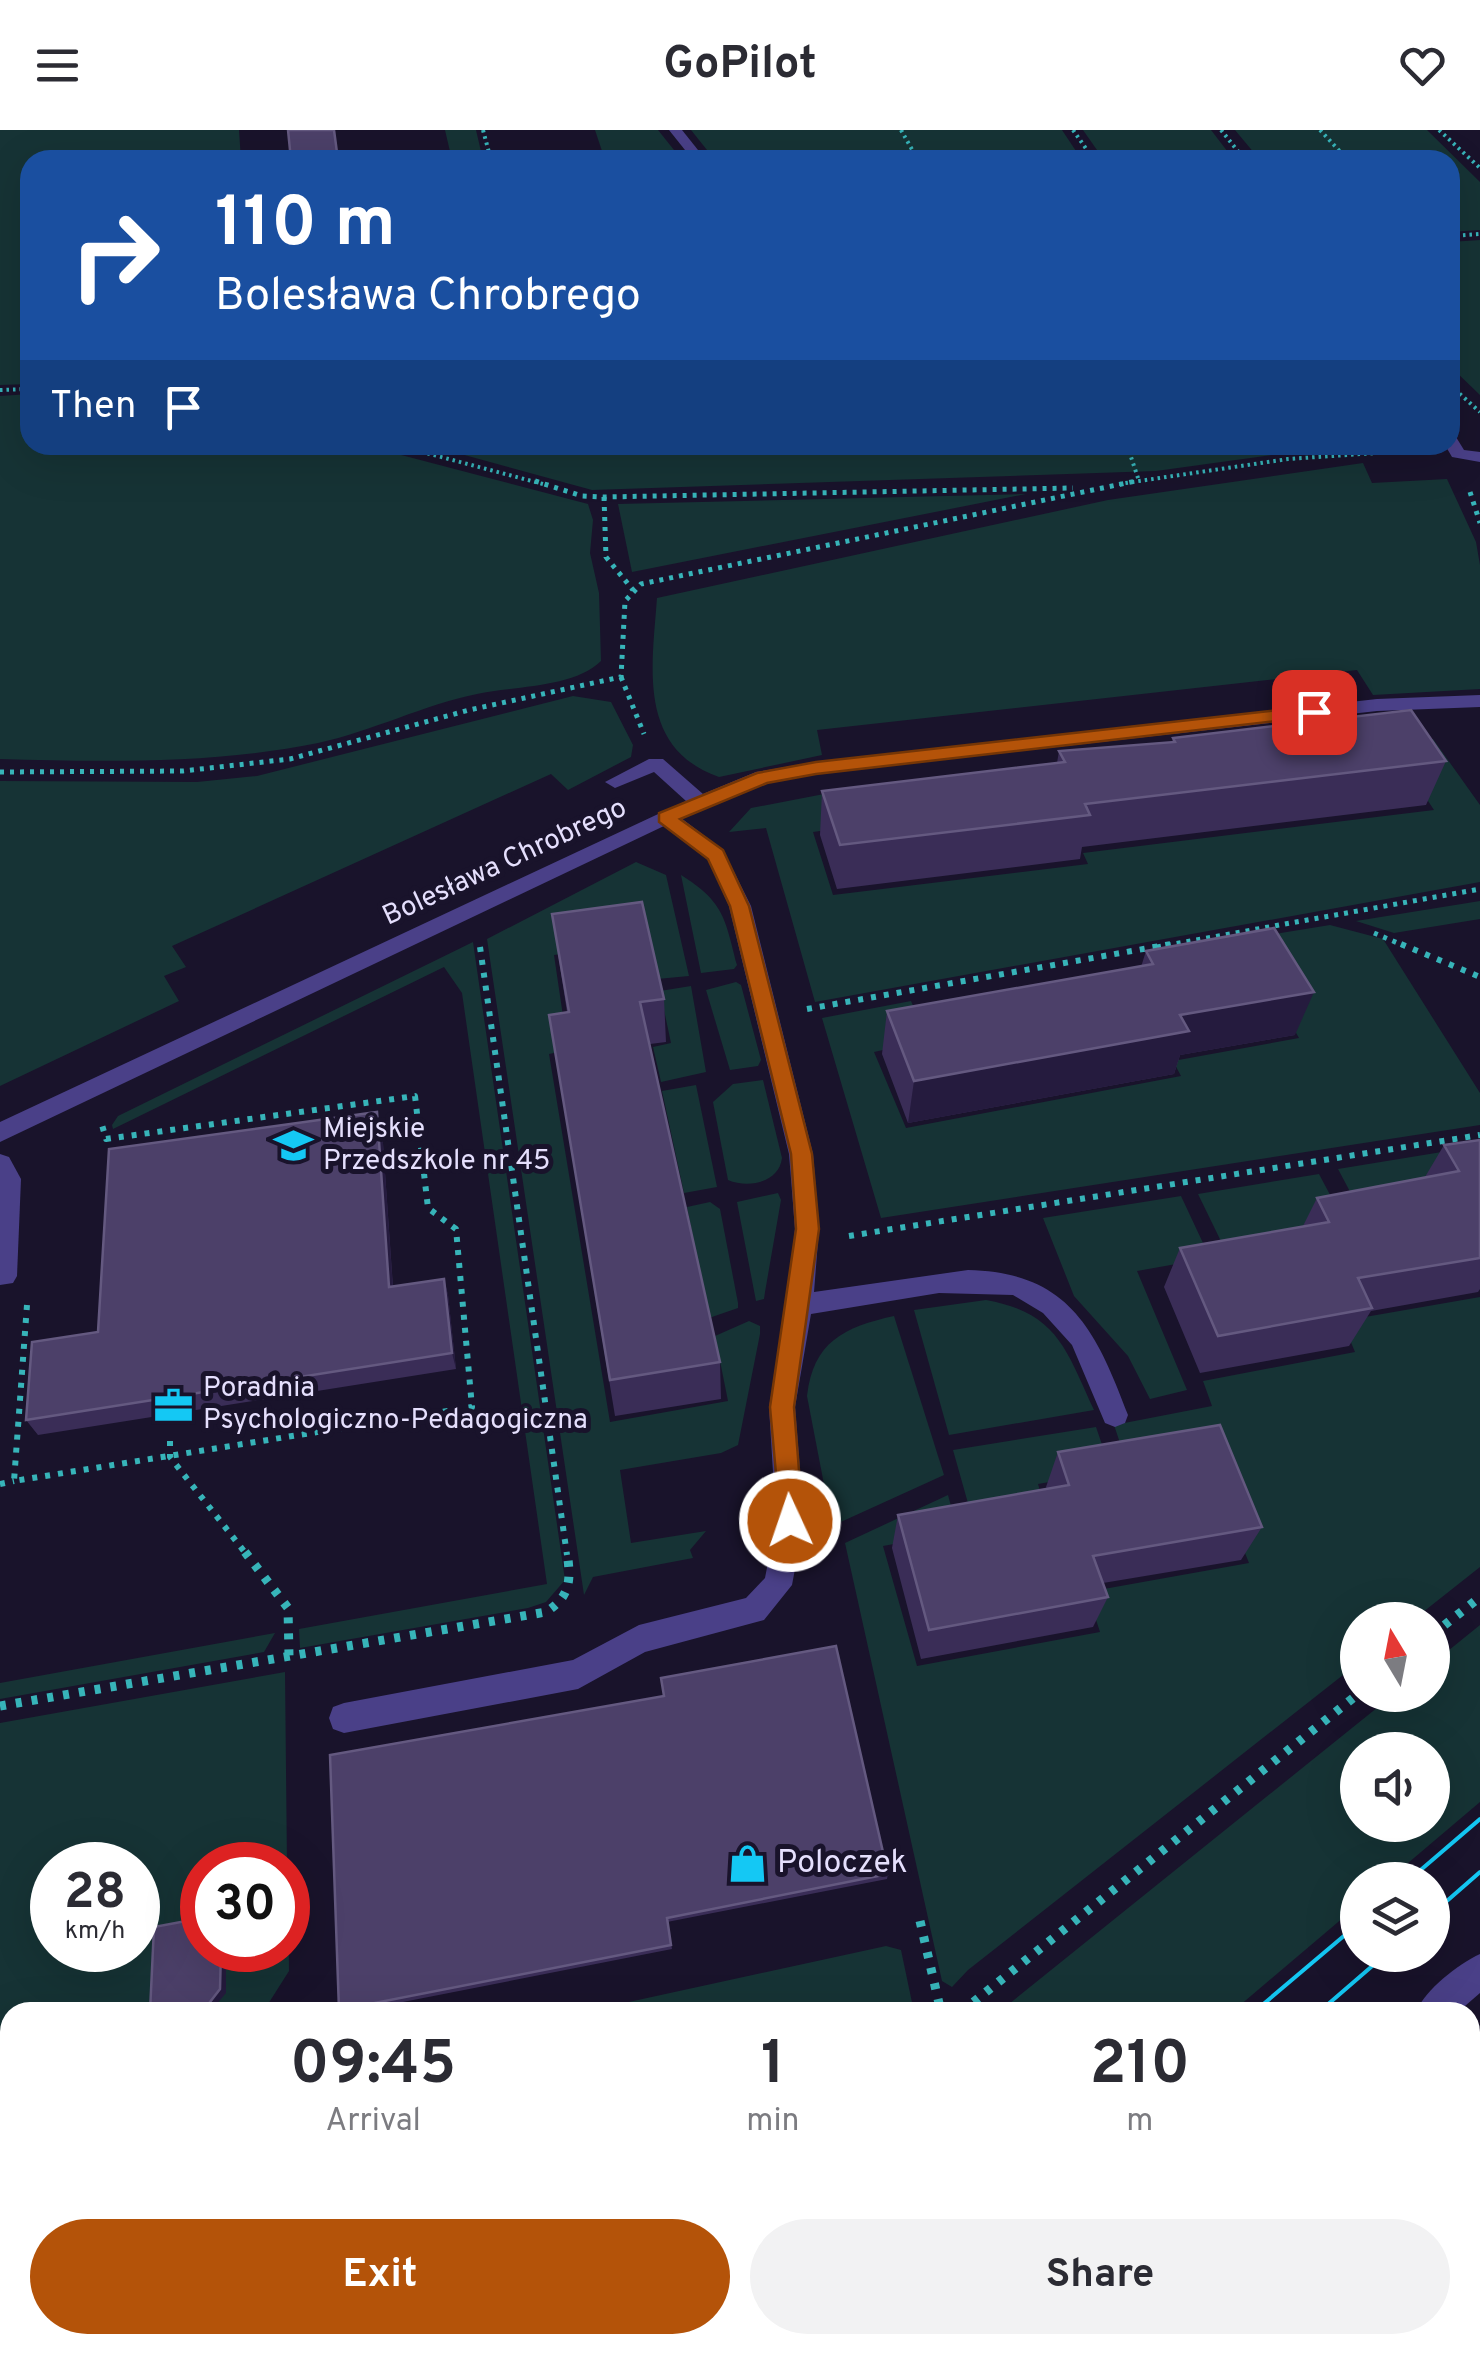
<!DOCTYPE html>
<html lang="en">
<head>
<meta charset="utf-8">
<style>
	:root { --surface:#fff; --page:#f2f2f3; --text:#2b2b33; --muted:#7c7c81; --accent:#b45309 }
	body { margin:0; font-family:Overpass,sans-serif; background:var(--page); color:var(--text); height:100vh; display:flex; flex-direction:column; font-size:38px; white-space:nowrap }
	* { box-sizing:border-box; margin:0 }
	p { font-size:32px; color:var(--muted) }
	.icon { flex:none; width:55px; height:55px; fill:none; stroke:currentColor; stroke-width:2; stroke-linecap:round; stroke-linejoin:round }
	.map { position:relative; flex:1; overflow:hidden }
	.drawer { position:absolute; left:0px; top:1872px; width:1480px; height:352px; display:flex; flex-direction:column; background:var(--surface); border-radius:30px 30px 0 0; box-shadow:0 10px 40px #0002 }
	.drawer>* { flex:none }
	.banner { position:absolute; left:20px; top:20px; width:1440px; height:305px; border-radius:30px; box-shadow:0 10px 40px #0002; background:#1a4fa0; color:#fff; overflow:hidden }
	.needle { width:65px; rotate:350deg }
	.fabs { position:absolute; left:1340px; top:1472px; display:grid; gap:20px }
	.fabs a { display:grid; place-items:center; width:110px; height:110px; border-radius:50%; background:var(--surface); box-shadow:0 10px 40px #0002; font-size:50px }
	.speed { position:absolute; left:30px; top:1712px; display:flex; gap:20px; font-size:50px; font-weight:700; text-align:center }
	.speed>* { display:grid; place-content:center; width:130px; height:130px; border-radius:50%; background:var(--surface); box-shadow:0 10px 40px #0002; line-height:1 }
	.speed small { font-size:25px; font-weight:400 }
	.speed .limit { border:15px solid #d22; background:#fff; color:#111 }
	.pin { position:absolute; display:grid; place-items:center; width:85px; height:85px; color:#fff; margin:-42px; border-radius:20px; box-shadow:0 5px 15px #0006 }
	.me { position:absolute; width:110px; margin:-55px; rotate:357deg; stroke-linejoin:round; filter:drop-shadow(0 0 8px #0008) }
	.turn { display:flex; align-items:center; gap:35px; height:210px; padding:0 30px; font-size:45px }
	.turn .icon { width:130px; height:130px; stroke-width:2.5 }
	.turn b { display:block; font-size:70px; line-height:85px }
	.then { display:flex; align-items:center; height:95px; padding:0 30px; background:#0003; gap:20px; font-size:38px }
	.eta { display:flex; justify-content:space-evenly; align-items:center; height:170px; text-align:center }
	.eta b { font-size:60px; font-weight:700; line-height:70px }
	.action { display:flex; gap:20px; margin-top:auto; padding:20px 30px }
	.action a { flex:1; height:115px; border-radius:60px; background:var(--accent); color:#fff; font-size:40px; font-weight:700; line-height:115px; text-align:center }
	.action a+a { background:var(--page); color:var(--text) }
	header { display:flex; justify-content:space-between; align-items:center; height:130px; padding:0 30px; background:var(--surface); font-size:45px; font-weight:700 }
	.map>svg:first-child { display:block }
	.green { fill:#163335; fill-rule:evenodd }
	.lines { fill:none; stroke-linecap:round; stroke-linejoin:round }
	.path-far3 { stroke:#37b4b9; stroke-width:4; stroke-dasharray:2.5 4; stroke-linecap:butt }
	.path-far2 { stroke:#37b4b9; stroke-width:5; stroke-dasharray:4 6; stroke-linecap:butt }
	.path-far1 { stroke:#37b4b9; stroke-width:6; stroke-dasharray:5 8; stroke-linecap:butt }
	.path { stroke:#37b4b9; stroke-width:9; stroke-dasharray:6 10; stroke-linecap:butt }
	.minor { fill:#4a4088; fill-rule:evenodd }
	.tram { stroke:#14c8f4; stroke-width:4 }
	.wall { fill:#3a2d57 }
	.shaded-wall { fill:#251b3e }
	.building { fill:#4c4069; stroke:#645980; stroke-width:2.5 }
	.route { fill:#b45309; stroke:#753606; stroke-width:2.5 }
	.labels { text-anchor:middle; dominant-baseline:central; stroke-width:10; stroke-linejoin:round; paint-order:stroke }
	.street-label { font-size:28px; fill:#e5dffd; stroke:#19132b }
	.poi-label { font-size:28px; fill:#e5dffd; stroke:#19132b; text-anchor:start }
	.near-poi-label { font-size:32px; fill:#e5dffd; stroke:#19132b; text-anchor:start }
</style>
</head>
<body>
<header><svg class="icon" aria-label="menu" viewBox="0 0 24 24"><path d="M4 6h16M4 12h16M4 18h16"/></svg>GoPilot<svg class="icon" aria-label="heart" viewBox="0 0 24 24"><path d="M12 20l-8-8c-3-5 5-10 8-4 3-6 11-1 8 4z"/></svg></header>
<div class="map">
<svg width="1480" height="2223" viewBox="0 0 1480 2223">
	<rect width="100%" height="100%" fill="#19132b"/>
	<!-- green -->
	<g class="green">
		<polygon points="0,0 239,0 241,30 30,30 30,254 0,255"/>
		<polygon points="445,0 476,0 483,30 452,30"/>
		<polygon points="595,0 658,0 682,30 605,30"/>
		<polygon points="691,0 1062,0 1082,30 715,30"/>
		<polygon points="1083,0 1211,0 1234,30 1104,30"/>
		<polygon points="1235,0 1427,0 1480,52 1480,100 1450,102 1450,30 1260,30"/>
		<polygon points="1480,110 1480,265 1450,236 1450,112"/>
		<path d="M30 264V315H363L588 374 593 390 590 423 599 463 601 531C574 558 513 556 477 564 423 575 373 601 318 613 215 634 105 632 0 629V266Z"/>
		<polygon points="428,315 1344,315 1156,341 592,360"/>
		<path d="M1363 333 1372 353 1447 349 1476 412 1480 435V559L1373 565 1357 540 817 600 822 625 719 647C637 618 652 537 657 468L1108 370Z"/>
		<polygon points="1026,364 632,442 618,374"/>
		<polygon points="573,566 611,572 633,615 631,627 568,660 551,644 172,816 186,837 164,846 179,871 0,956 0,651 197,652 257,646"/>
		<polygon points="1433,609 1480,675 1480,752 815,872 766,698 729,702 751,678 850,659 862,695 813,702 833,765 1088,734 1083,723 1434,680 1395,621"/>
		<polygon points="636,732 666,745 689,846 657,849 648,812 554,825 568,920 549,924 610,1292 728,1271 715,1206 749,1191 760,1196 760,1204 738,1315 721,1323 620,1340 631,1413 706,1401 690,1420 693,1428 593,1447 584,1465 487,809"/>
		<path d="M681 745C724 772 725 788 737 835L734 839 701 843Z"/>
		<polygon points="1480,771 1480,789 1394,803 1356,791"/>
		<polygon points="1330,795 1383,809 1480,963 1480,995 881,1088 822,888 911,871 928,910 874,922 906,998 1181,946 1173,931 1299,908 1258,836 1177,820"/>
		<polygon points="473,812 565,1450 546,1472 528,1478 300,1518 299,1499 547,1454 462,863 444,837 113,999 112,995 118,986"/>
		<polygon points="736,852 741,855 761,930 758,936 730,940 706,860"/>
		<polygon points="691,856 706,942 661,952 653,917 671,913 660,861"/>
		<path d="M763 950 782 1028C779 1052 749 1059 728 1050L713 972 733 954Z"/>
		<polygon points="696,955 717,1057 684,1063 662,961"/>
		<polygon points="1454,1020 1466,1044 1363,1086 1338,1039"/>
		<polygon points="1319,1044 1345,1093 1233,1136 1198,1064"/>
		<polygon points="778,1063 781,1070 765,1162 764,1169 756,1171 737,1072"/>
		<polygon points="1181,1066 1210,1128 1137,1141 1187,1260 1150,1269 1128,1226 1074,1166 1043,1088"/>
		<polygon points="710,1072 720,1079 738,1173 738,1178 709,1188 687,1077"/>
		<polygon points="1480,1167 1480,1437 1413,1490 1358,1490 1357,1534 968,1840 952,1857 942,1851 845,1413 948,1365 958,1402 883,1416 917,1536 1100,1502 1087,1462 1249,1433 1206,1325 1128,1337 1114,1295 1212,1276 1203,1251 1355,1222 1342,1191"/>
		<path d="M986 1170C1058 1183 1066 1220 1094 1280L949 1305 914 1180Z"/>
		<path d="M894 1186 944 1345 832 1396 807 1266C813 1212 844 1197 894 1186Z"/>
		<polygon points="1096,1297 1111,1341 1038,1354 1047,1384 975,1398 953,1320"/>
		<path d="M1480 1495V1672L1388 1750H1358L1357 1776 1232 1882H999L1393 1565H1432L1433 1533ZM1358 1620H1432V1695H1358Z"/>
		<polygon points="275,1503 264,1522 0,1569 0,1553"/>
		<path d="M285 1542 287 1735H202V1820H288V1737L289 1841 263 1882H10V1980L0 1984V1593ZM52 1735H138V1820H52Z"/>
		<polygon points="886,1816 901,1820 914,1882 583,1882"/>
		<polygon points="10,2015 10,2215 278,2215 274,2223 0,2223 0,2019"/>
		<polygon points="456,2215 841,2215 831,2223 442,2223"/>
	</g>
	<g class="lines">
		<!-- path-far3 -->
		<g class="path-far3">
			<polyline points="483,0 491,30"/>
			<polyline points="901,0 918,30"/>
			<polyline points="1073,0 1094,30"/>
			<polyline points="1221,0 1245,30"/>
			<polyline points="1320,0 1348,30"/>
			<polyline points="1439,0 1480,38"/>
			<polyline points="1450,106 1480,104"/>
			<polyline points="1450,255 1480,282"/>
			<polyline points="0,260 30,259"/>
			<polyline points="396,315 543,354"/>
			<polyline points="1127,315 1139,351"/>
			<polyline points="1119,354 1288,329 1421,320"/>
		</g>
		<!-- path-far2 -->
		<g class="path-far2">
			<polyline points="535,351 582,366 604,367 1073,358"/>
			<polyline points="1470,362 1480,393"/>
			<polyline points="604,367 606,427 633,460"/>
			<polyline points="621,547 644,604"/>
			<polyline points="0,642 183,641 290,629 469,580 621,547 625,471 641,454 1136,351"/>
			<polyline points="1374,803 1407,817"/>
			<polyline points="1157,817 1480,759"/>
		</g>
		<!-- path-far1 -->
		<g class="path-far1">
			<polyline points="1401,814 1480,847"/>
			<polyline points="480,817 567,1425"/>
			<polyline points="807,879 1171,814"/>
			<polyline points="849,1106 1480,1005"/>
			<polyline points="27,1175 14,1351 472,1277 456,1099 428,1078 415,966 106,1009 102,995"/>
			<polyline points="170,1311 170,1327 247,1425"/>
			<polyline points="0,1354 14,1351"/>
		</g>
		<!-- path -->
		<g class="path">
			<polyline points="245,1422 288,1478 289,1526"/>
			<polyline points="1432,1505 1480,1467"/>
			<path d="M0 1576 546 1482C571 1466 571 1450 567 1422"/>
			<polyline points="920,1791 941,1882"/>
			<polyline points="961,1882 1358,1564"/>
			<polyline points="1470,1940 1480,1930"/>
			<polyline points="398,2223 411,2215"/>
			<polyline points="1166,2223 1175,2215"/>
		</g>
		<!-- minor -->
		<g class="minor">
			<polygon points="669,0 682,0 706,30 693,30"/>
			<polygon points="1450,305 1456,307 1464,320 1480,322 1480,332 1452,327 1445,315 1450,315"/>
			<path d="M1480 565V577L1377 581 816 644 767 653 681 688 723 720 751 776 813 1024 819 1099 814 1162 968 1140C1069 1142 1096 1200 1128 1285L1125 1293 1115 1297 1105 1293 1072 1215 1043 1183 1013 1165 939 1163 811 1184 795 1277 804 1391 792 1455 764 1490 645 1522 578 1559 344 1603 333 1599 329 1588 333 1577 344 1573 573 1530 639 1495 746 1468 765 1448 776 1391 769 1277 787 1175 795 1099 789 1024 729 776 708 729 664 696 0 1012V992L686 671 654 642 615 658 605 652 649 629H663L703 664 756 642 816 632 1377 569Z"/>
			<polygon points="0,1024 9,1027 21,1049 17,1146 13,1153 0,1155"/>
			<path d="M1480 1824V1863L1458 1882H1416C1425 1860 1458 1834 1480 1824Z"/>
			<polygon points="1042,2215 1085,2215 1081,2223 1038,2223"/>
		</g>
		<!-- tram -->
		<g class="tram">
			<polyline points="1409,1750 1480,1689"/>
			<polyline points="1432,1784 1480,1742"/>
			<polyline points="1254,1882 1358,1794"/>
			<polyline points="1319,1882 1385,1825"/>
			<polyline points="859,2223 868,2215"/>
			<polyline points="929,2223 938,2215"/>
		</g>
	</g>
	<!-- wall -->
	<g class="wall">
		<polygon points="1173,608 1446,631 1426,675 1082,717 1080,729 837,759 820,705 822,661 1057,633 1059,621 1172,612"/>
		<polygon points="552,784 664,869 666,912 650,914 720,1232 721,1269 615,1286 549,885 567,882"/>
		<polygon points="1146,821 1295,905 1180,925 1174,944 908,993 882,924 887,881 1141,837"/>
		<polygon points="382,999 393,1157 444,1149 448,1165 456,1239 38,1305 26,1290 98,1202"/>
		<polygon points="1480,1010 1480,1159 1478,1162 1371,1181 1349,1216 1200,1243 1164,1157 1180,1118 1303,1096 1317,1068 1425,1047 1444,1015"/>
		<polygon points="1058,1322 1262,1397 1241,1430 1103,1453 1108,1467 1093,1497 921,1529 892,1418 898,1385 1047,1359 1046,1357"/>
		<polygon points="330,1625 888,1744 887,1749 667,1792 672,1819 352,1882 341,1882 339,1880"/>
	</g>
	<!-- shaded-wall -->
	<g class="shaded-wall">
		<polygon points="1314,862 1295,905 1180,925 1174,944 908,993 914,951 1180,885"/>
		<polygon points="377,982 382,999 394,1174 389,1157"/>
		<polygon points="444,1149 448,1165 456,1239 452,1223"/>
		<polygon points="221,1820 226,1820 226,1863 210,1882 206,1882 203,1881"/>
	</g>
	<!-- building -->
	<g class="building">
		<polygon points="288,0 334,0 338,30 291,30"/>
		<polygon points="1411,580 1446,631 1085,674 1090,685 840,715 822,661 1065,632 1059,621 1175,612 1173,608"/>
		<polygon points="642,772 664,869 640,872 720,1232 610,1250 549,885 569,882 552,784"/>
		<polygon points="1274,798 1314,862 1180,885 1189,901 914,951 887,881 1153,834 1146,821"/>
		<polygon points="377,982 389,1157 444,1149 452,1223 26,1290 32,1212 98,1202 109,1019"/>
		<polygon points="1480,1010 1480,1128 1358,1148 1372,1178 1218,1206 1180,1118 1329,1092 1317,1068 1459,1041 1444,1015"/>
		<polygon points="1220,1295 1262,1397 1093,1426 1108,1467 929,1500 898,1385 1069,1355 1058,1322"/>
		<polygon points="836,1516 888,1744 667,1788 671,1815 339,1880 330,1625 664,1566 661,1548"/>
		<polygon points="202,1788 202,1820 221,1820 220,1859 203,1881 190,1882 150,1882 154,1797"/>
	</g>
	<!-- route -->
	<polygon class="route" points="1314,576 1322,582 1320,586 816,644 767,653 680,689 723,720 749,776 812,1024 819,1099 794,1277 803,1391 799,1400 790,1403 781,1400 770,1277 796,1099 791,1024 730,776 708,729 659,692 659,683 757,643 816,632"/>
	<!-- icons -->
	<defs>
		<symbol id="school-bare" viewBox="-9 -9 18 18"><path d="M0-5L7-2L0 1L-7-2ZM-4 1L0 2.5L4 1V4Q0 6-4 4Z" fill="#14c8f4" stroke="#19132b" stroke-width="2.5" paint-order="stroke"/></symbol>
		<symbol id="office-bare" viewBox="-9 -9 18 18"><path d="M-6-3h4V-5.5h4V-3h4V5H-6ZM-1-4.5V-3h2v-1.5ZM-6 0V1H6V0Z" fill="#14c8f4" stroke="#19132b" stroke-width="2.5" paint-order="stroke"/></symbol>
		<symbol id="shop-bare" viewBox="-9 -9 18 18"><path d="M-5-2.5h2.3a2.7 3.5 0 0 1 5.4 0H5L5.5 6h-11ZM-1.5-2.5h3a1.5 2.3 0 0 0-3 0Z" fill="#14c8f4" stroke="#19132b" stroke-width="2.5" paint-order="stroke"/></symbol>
	</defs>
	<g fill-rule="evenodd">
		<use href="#school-bare" x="266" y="988" width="55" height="55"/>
		<use href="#office-bare" x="146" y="1248" width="55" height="55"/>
		<use href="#shop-bare" x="720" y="1706" width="55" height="55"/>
	</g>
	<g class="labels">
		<!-- street labels -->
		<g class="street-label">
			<text transform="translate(505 733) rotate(-25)">Bolesława Chrobrego</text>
		</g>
		<!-- poi labels -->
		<g class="poi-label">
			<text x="323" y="1000">Miejskie<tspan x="323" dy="32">Przedszkole nr 45</tspan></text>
			<text x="203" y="1259">Poradnia<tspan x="203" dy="32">Psychologiczno-Pedagogiczna</tspan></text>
		</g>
		<!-- near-poi labels -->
		<g class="near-poi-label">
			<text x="777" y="1734">Poloczek</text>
		</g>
	</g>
</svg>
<div class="fabs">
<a><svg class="needle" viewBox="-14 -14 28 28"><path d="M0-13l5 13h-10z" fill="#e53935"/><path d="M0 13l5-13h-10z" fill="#7c7c81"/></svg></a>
<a><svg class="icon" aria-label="sound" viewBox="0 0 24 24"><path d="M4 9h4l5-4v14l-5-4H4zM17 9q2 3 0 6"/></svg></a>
<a><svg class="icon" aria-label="layers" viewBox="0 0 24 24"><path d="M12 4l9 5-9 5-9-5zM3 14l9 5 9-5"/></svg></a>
</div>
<div class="speed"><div>28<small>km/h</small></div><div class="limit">30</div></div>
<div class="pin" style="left:1314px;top:582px;background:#d93025"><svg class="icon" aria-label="arrive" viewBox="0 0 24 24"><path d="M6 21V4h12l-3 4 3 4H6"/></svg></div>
<svg class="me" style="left:790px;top:1391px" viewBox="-20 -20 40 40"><circle r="17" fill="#b45309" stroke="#fff" stroke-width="3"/><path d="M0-11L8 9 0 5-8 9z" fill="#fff"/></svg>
<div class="banner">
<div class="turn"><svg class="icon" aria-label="right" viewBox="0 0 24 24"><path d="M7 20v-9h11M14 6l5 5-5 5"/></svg><div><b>110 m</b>Bolesława Chrobrego</div></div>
<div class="then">Then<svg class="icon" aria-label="arrive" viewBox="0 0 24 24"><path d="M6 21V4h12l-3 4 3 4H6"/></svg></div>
</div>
<section class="drawer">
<div class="eta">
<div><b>09:45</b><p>Arrival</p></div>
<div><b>1</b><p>min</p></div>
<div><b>210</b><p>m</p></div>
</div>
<div class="action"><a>Exit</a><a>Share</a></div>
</section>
</div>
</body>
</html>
